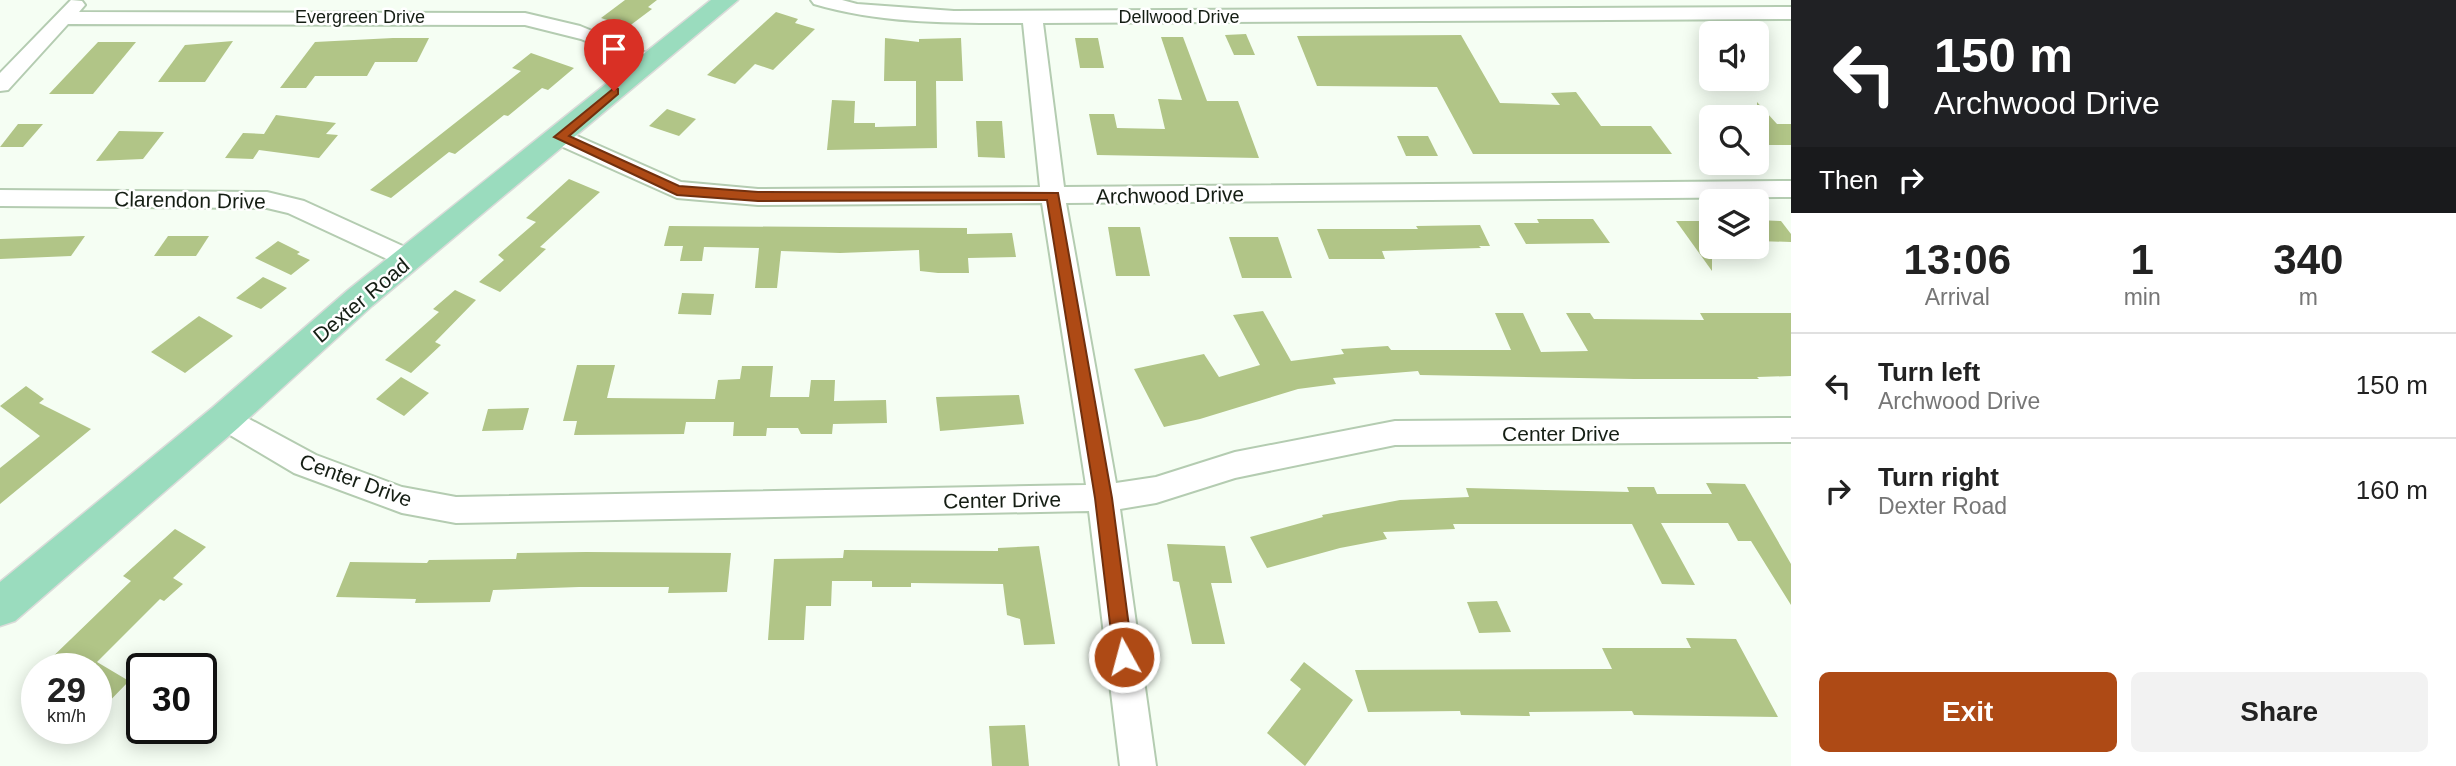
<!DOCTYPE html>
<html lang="en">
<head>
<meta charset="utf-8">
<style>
	:root { --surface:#fff; --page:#f2f2f2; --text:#222; --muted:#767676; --line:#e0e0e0; --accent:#ae4a15 }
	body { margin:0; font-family:Arial,sans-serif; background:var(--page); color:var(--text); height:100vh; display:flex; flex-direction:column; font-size:26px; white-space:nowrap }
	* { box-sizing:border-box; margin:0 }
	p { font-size:23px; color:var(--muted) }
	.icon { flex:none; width:38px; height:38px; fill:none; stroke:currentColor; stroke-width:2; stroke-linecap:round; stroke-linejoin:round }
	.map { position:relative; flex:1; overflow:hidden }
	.side { display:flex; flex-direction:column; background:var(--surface); width:665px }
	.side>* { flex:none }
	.banner { background:#202124; color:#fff; overflow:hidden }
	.tools { position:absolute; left:1699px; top:21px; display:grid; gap:14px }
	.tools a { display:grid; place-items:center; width:70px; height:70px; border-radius:10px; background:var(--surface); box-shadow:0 4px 18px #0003; font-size:35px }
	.speed { position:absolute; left:21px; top:653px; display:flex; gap:14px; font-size:35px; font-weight:700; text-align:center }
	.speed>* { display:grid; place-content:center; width:91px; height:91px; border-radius:50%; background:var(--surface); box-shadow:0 4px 18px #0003; line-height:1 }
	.speed small { font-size:18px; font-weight:400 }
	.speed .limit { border:4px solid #111; border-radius:10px; background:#fff; color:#111 }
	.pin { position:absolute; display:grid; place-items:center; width:60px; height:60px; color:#fff; margin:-72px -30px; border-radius:50% 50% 50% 0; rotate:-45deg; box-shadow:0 0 7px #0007 }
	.pin .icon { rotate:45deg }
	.me { position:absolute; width:77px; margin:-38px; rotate:353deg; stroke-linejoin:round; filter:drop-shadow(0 0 5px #0008) }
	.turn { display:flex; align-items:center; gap:24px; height:147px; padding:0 28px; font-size:32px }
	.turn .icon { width:91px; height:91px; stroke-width:2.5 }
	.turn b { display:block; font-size:49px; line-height:60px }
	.then { display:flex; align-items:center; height:66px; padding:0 28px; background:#0003; gap:14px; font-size:26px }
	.eta { display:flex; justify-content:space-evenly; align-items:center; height:119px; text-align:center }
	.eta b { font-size:42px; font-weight:700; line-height:49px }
	.action { display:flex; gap:14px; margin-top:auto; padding:14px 28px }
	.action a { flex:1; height:80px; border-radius:10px; background:var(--accent); color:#fff; font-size:28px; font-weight:700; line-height:80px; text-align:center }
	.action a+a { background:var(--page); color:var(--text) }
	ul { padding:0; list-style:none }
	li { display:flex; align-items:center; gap:21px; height:105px; padding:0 28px; border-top:2px solid var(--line) }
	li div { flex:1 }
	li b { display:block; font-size:26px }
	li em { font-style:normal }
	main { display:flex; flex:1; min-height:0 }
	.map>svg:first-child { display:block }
	.building { fill:#b1c587 }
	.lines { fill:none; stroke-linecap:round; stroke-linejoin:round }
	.minor-casing { stroke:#b4ccb1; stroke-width:4 }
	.major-casing { stroke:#dadbd9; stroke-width:3 }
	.minor { fill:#fff; fill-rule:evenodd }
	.major { fill:#9adcbe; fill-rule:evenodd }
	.route { fill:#ae4a15; stroke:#71300e; stroke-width:2 }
	.labels { text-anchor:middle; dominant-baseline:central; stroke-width:5; stroke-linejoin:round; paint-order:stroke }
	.far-street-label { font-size:18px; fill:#151e14; stroke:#fff }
	.street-label { font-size:21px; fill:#151e14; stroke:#fff }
</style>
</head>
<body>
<main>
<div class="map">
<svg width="1791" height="766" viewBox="0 0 1791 766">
	<rect width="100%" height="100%" fill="#f5fef3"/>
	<!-- building -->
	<g class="building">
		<polygon points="625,0 657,0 648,7 652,9 628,27 601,18"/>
		<polygon points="776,12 798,19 795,23 815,29 773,70 755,64 735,84 707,75"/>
		<polygon points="1246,34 1255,55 1234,55 1225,35"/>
		<polygon points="1461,35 1500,103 1560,105 1551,93 1576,92 1601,126 1651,126 1672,154 1473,154 1437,87 1317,86 1297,36"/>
		<polygon points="1161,37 1183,37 1207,101 1238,101 1259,158 1097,155 1089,114 1114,114 1117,128 1165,129 1158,99 1182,100"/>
		<polygon points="393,38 429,38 417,62 375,62 367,76 315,76 306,88 280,88 315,42"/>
		<polygon points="885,38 919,42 919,39 961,38 963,81 936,81 937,148 827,150 832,100 855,101 854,123 875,123 875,127 916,126 916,81 884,81"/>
		<polygon points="1075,38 1098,38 1104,68 1080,68"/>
		<polygon points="233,41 205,82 158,82 185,45"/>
		<polygon points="98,42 136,42 93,94 49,94"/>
		<polygon points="531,53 574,68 548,90 542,88 508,116 504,115 455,154 449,152 391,198 370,190 521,71 512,68"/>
		<polygon points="1757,102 1777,124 1791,124 1791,145 1768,145 1765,141 1757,141"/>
		<polygon points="667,109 696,119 679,136 649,126"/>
		<polygon points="276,115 336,123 326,134 338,135 319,158 259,150 253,159 225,158 243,133 264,134"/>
		<polygon points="976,121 1002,121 1005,158 978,157"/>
		<polygon points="18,124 43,124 23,147 0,147"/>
		<polygon points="119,131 164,132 143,159 96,161"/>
		<polygon points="1397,136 1428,136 1438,156 1406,156"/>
		<polygon points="569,179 600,192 540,247 546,249 500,292 479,282 504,260 498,255 536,222 526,218"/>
		<polygon points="1537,219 1593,219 1610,243 1526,244 1514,223 1539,223"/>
		<polygon points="1757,220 1781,221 1791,234 1791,242 1757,241"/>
		<polygon points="1676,221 1712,221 1712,271 1679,225"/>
		<polygon points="1480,225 1490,246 1479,246 1481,248 1382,251 1385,259 1329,259 1317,229 1418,229 1416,226"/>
		<polygon points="669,226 967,228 967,234 1012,233 1016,257 968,258 969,273 938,273 920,271 919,250 840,253 781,251 777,288 755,288 759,248 704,247 702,261 680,261 683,246 664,246"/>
		<polygon points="1108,227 1140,227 1150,276 1116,276"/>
		<polygon points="85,236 71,256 0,259 0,239"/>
		<polygon points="168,236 209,236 196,256 154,256"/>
		<polygon points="1229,237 1278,237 1292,278 1242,278"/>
		<polygon points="278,241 300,252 297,254 310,260 291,275 255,258"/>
		<polygon points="263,277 287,288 261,309 236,298"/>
		<polygon points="455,290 476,300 435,342 441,345 411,373 385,360 439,312 433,309"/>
		<polygon points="682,293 714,294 711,315 678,314"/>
		<polygon points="1263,311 1291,361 1344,354 1341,349 1388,346 1391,350 1511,350 1495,313 1523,313 1541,352 1588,351 1566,313 1590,313 1594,319 1704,320 1700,313 1791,313 1791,376 1757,377 1759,379 1634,379 1420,375 1418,371 1333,378 1336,384 1298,389 1200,419 1164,427 1134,369 1204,354 1219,377 1260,365 1233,315"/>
		<polygon points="199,316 233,336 185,373 151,352"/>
		<polygon points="577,365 615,365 607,398 715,399 718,380 740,379 742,366 773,366 770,397 809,397 811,380 835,380 834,401 886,400 887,423 833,424 832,434 801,434 798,428 767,428 766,436 733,436 734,422 686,422 684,434 574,435 577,421 563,421"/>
		<polygon points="401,377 429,393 404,416 376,399"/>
		<polygon points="26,386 44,399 39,403 91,429 0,504 0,468 40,436 0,406"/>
		<polygon points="1019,395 1024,424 940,431 936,397"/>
		<polygon points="529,408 523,430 482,431 488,409"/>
		<polygon points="1706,483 1745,484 1791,564 1791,605 1751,541 1738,541 1728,523 1661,523 1695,585 1662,584 1632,524 1453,524 1455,529 1383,532 1387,539 1340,548 1267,568 1250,537 1323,517 1322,515 1400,500 1469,497 1466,488 1629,492 1627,487 1654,487 1657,494 1712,494"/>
		<polygon points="175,529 206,547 173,578 183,584 164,601 160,599 97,662 129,681 96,715 96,663 90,668 41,668 131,581 123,576"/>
		<polygon points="1167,544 1225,546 1232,583 1211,583 1225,644 1192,644 1179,582 1173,581"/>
		<polygon points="1039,546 1055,644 1024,645 1020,619 1007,615 1003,584 911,583 911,587 872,587 872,581 832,581 831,606 806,606 804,640 768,640 774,559 843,558 844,550 998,551 998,548"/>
		<polygon points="586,552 731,553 727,592 668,593 669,587 579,587 493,590 490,602 415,603 416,599 336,597 350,562 427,563 429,560 516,559 517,553"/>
		<polygon points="1497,601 1511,632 1479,633 1467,602"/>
		<polygon points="1686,638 1736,639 1778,717 1634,715 1632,711 1529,712 1530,716 1461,715 1460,711 1368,712 1355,670 1612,669 1602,648 1691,648"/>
		<polygon points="1304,662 1353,700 1305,766 1267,733 1301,689 1290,680"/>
		<polygon points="1025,725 1029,766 992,766 989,726"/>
	</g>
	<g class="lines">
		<defs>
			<g id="minor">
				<polygon points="71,0 82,1 85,5 79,12 525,13 580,26 656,57 659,61 656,65 642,65 581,39 525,25 68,24 8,90 0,91 0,73"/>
				<path d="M811 0H842L857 4 954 11 1791 7V19L1043 23 1064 187 1791 181V197L1066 203 1116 483 1156 477 1235 452 1395 421 1791 418V442L1395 445 1235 478 1156 503 1120 509 1156 766H1120L1089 511 456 523 402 513 294 473 215 426 211 418 215 410 225 406 316 455 402 487 456 497 1086 485 1042 203 758 205 677 198 552 142 549 137 552 132H568L681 182 758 189 1040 187 1023 23C952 23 882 24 814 4Z"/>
				<polygon points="0,190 267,192 304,201 418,253 422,259 418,265 409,268 400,265 288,213 267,208 0,206"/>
			</g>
			<polygon id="major" points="711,0 738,0 372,306 238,428 15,621 0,626 0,582 212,408 348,290"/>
		</defs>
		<!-- minor casing -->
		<use href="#minor" class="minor-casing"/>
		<!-- major casing -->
		<use href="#major" class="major-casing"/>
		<!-- minor -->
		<use href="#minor" class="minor"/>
		<!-- major -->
		<use href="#major" class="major"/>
	</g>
	<!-- route -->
	<polygon class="route" points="614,88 618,89 618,94 569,136 679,186 758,192 1058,193 1112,498 1133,657 1131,664 1124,666 1117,664 1114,657 1095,498 1047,200 758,201 677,195 554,137"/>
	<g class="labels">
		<!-- far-street labels -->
		<g class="far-street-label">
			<text x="360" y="17">Evergreen Drive</text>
			<text x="1179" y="17">Dellwood Drive</text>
		</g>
		<!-- street labels -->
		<g class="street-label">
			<text transform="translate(1170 195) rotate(-1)">Archwood Drive</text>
			<text transform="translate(190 200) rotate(1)">Clarendon Drive</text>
			<text transform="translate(361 300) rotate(-40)">Dexter Road</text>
			<text x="1561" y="433">Center Drive</text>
			<text transform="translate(356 480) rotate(20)">Center Drive</text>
			<text transform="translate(1002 500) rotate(-1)">Center Drive</text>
		</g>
	</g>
</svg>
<div class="tools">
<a><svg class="icon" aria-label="sound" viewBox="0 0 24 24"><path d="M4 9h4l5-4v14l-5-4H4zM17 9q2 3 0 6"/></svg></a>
<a><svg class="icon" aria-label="search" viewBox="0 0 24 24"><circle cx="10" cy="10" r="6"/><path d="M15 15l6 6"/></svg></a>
<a><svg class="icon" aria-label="layers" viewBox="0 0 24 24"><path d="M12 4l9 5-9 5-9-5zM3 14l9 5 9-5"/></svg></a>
</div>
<div class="speed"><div>29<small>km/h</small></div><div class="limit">30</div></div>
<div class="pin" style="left:614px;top:91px;background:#d93025"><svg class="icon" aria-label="arrive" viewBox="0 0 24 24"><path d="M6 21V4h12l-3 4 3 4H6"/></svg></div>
<svg class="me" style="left:1124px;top:657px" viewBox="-20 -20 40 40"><circle r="17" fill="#ae4a15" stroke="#fff" stroke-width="3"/><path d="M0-11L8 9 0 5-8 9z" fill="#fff"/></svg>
</div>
<section class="side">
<div class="banner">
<div class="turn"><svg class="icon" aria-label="left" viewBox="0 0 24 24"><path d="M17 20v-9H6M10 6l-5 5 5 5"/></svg><div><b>150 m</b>Archwood Drive</div></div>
<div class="then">Then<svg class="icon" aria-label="right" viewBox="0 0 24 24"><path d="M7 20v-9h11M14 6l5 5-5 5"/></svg></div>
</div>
<div class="eta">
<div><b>13:06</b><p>Arrival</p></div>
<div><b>1</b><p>min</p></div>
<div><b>340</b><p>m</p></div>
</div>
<ul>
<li><svg class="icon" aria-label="left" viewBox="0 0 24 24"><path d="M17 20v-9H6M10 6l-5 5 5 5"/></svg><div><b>Turn left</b><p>Archwood Drive</p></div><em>150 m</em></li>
<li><svg class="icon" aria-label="right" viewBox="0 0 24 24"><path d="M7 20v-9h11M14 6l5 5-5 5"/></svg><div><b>Turn right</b><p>Dexter Road</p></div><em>160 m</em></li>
</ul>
<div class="action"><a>Exit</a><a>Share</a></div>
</section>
</main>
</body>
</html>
